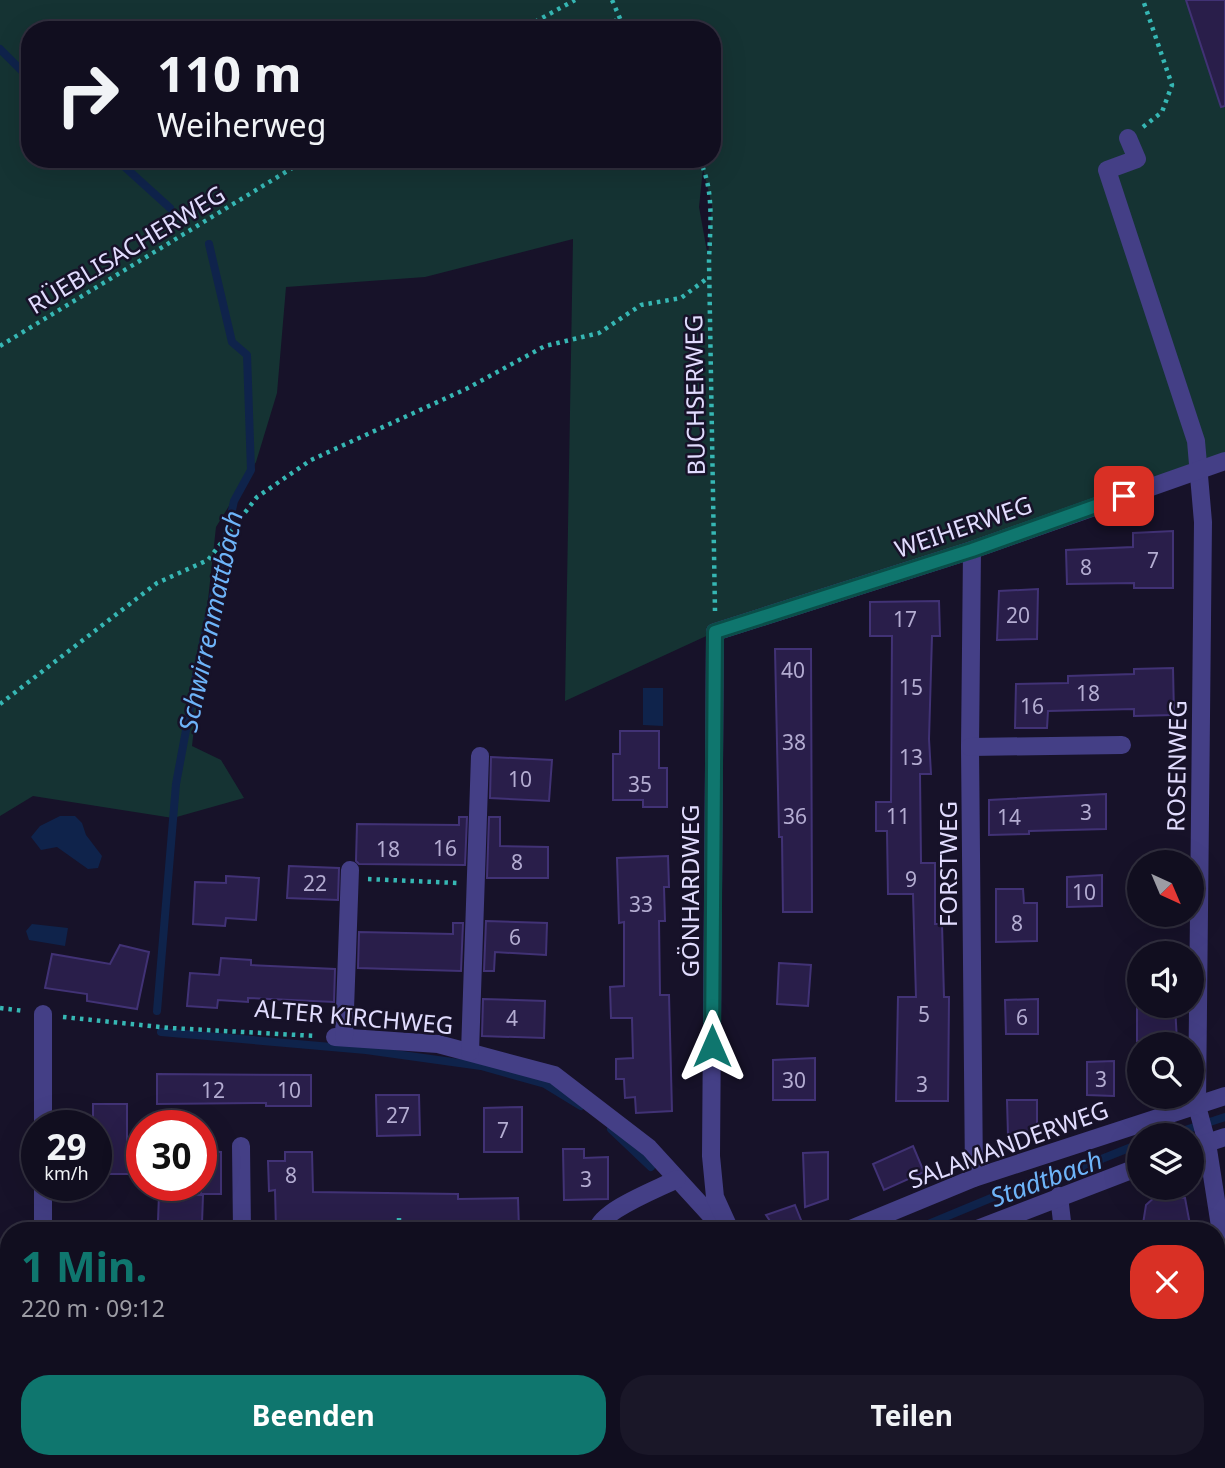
<!DOCTYPE html>
<html lang="de">
<head>
<meta charset="utf-8">
<style>
	:root { --surface:#110e1f; --page:#1a1728; --text:#f1f3f6; --muted:#9c9ca4; --line:#302e3d; --accent:#0f766e }
	body { margin:0; font-family:"Noto Sans",sans-serif; background:var(--page); color:var(--text); height:100vh; display:flex; flex-direction:column; font-size:26px; white-space:nowrap }
	* { box-sizing:border-box; margin:0 }
	p { font-size:23px; color:var(--muted) }
	.icon { flex:none; width:38px; height:38px; fill:none; stroke:currentColor; stroke-width:2; stroke-linecap:round; stroke-linejoin:round }
	.map { position:relative; flex:1; overflow:hidden }
	.details { position:absolute; left:0px; top:1222px; width:1225px; height:247px; display:flex; flex-direction:column; background:var(--surface); border-radius:28px 28px 0 0; box-shadow:0 7px 28px #0002,0 0 0 2px var(--line) }
	.details>* { flex:none }
	.hud { position:absolute; left:21px; top:21px; width:700px; height:147px; border-radius:28px; box-shadow:0 7px 28px #0002,0 0 0 2px var(--line); background:#110e1f; color:var(--text); overflow:hidden }
	.needle { width:46px; rotate:136deg }
	.fabs { position:absolute; left:1127px; top:850px; display:grid; gap:14px }
	.fabs a { display:grid; place-items:center; width:77px; height:77px; border-radius:50%; background:var(--surface); box-shadow:0 7px 28px #0002,0 0 0 2px var(--line); font-size:35px }
	.speed { position:absolute; left:21px; top:1110px; display:flex; gap:14px; font-size:35px; font-weight:700; text-align:center }
	.speed>* { display:grid; place-content:center; width:91px; height:91px; border-radius:50%; background:var(--surface); box-shadow:0 7px 28px #0002,0 0 0 2px var(--line); line-height:1 }
	.speed small { font-size:18px; font-weight:400 }
	.speed .limit { border:10px solid #d22; background:#fff; color:#111 }
	.pin { position:absolute; display:grid; place-items:center; width:60px; height:60px; color:#fff; margin:-30px; border-radius:14px; box-shadow:0 4px 10px #0006 }
	.me { position:absolute; width:77px; margin:-38px; rotate:0deg; stroke-linejoin:round; filter:drop-shadow(0 0 5px #0008) }
	.turn { display:flex; align-items:center; gap:24px; height:147px; padding:0 21px; font-size:32px }
	.turn .icon { width:91px; height:91px; stroke-width:2.5 }
	.turn b { display:block; font-size:49px; line-height:60px }
	.round { display:grid; place-items:center; flex:none; width:74px; height:74px; border-radius:28px; background:var(--page) }
	.head { display:flex; align-items:center; justify-content:space-between; height:119px; padding:0 21px }
	h1 { font-size:42px; font-weight:700; line-height:52px; color:var(--accent) }
	.primary-button { display:flex; gap:14px; margin-top:auto; padding:14px 21px }
	.primary-button a { flex:1; height:80px; border-radius:28px; background:var(--accent); color:#fff; font-size:28px; font-weight:700; line-height:80px; text-align:center }
	.primary-button a+a { background:var(--page); color:var(--text) }
	.map>svg:first-child { display:block }
	.green { fill:#153333; fill-rule:evenodd }
	.water { fill:#0f234b }
	.lines { fill:none; stroke-linecap:round; stroke-linejoin:round }
	.stream { stroke:#0f234b; stroke-width:8 }
	.building { fill:#291e4a; stroke:#413275; stroke-width:2 }
	.path { stroke:#36b7b4; stroke-width:4.5; stroke-dasharray:3.5 5; stroke-linecap:butt }
	.minor { stroke:#443f86; stroke-width:18 }
	.route-casing { stroke:#0a4d48; stroke-width:18 }
	.route { stroke:#0f766e; stroke-width:12 }
	.labels { text-anchor:middle; dominant-baseline:central; stroke-width:5; stroke-linejoin:round; paint-order:stroke }
	.number-label { font-size:21px; fill:#b3acd1 }
	.street-label { font-size:24px; fill:#e1dcfe; stroke:#171229 }
	.water-label { font-size:26px; font-style:italic; fill:#6eb4f9; stroke:#171229 }
</style>
</head>
<body>
<div class="map">
<svg width="1225" height="1468" viewBox="0 0 1225 1468">
	<rect width="100%" height="100%" fill="#171229"/>
	<!-- green -->
	<g class="green">
		<path d="M0 0H1225V461L715 632 565 701 573 239 425 277 286 287 277 393 256 462 216 527 192 746 221 760 244 798 173 818 33 796 0 816ZM30 30H712V159H30ZM703 169 712 205 708 257 699 207Z"/>
		<polygon points="435,1460 712,1460 714,1468 436,1468"/>
	</g>
	<!-- water -->
	<g class="water">
		<polygon points="643,688 663,688 663,726 643,725"/>
		<polygon points="60,816 75,816 82,823 86,835 102,856 98,868 88,869 57,847 41,850 31,837 40,826"/>
		<polygon points="32,924 68,928 65,946 29,940 26,931"/>
	</g>
	<g class="lines">
		<!-- stream -->
		<g class="stream">
			<polyline points="0,49 30,79"/>
			<polyline points="116,159 170,208"/>
			<polyline points="157,1011 176,784 198,666 234,501 251,470 247,355 232,342 209,244"/>
			<polyline points="161,1032 366,1050 481,1066 545,1084 581,1106"/>
			<polyline points="611,1129 651,1167"/>
			<polyline points="1167,1136 1225,1117"/>
			<polyline points="914,1230 1025,1184 1074,1170 1139,1144"/>
			<polyline points="293,1468 307,1460"/>
		</g>
	</g>
	<!-- building -->
	<g class="building">
		<polygon points="1186,0 1225,0 1225,106 1221,107"/>
		<polygon points="1173,531 1173,588 1134,588 1134,583 1067,584 1066,550 1133,547 1133,533"/>
		<polygon points="1038,589 1037,639 997,640 999,591"/>
		<polygon points="939,601 940,636 932,636 929,739 931,774 920,774 921,863 935,863 935,924 942,924 944,997 949,997 948,1101 896,1101 898,997 916,997 913,894 888,894 887,831 876,831 876,802 891,802 892,636 870,636 870,602"/>
		<polygon points="775,649 811,649 812,912 783,912 782,837 779,837"/>
		<polygon points="1173,668 1174,715 1134,716 1134,709 1048,711 1047,728 1015,728 1016,684 1068,683 1068,676 1134,674 1134,669"/>
		<polygon points="620,731 659,731 659,768 667,768 667,807 643,807 643,800 613,800 613,754 620,754"/>
		<polygon points="491,757 552,760 549,801 490,798"/>
		<polygon points="1106,794 1106,829 1029,831 1029,834 989,835 989,800"/>
		<polygon points="459,817 467,817 465,865 359,864 356,861 357,824 459,825"/>
		<polygon points="489,817 500,817 500,846 548,847 548,878 487,878"/>
		<polygon points="668,856 669,887 664,887 665,921 659,921 660,995 669,995 672,1111 636,1113 635,1097 625,1098 624,1079 616,1079 616,1059 633,1058 632,1018 611,1018 610,987 624,986 624,922 619,923 617,858"/>
		<polygon points="289,866 339,868 338,900 287,898"/>
		<polygon points="1102,875 1102,906 1067,907 1067,877"/>
		<polygon points="226,876 259,878 256,920 226,918 225,926 193,924 195,882 226,883"/>
		<polygon points="996,889 1023,889 1024,903 1037,903 1037,941 996,942"/>
		<polygon points="486,921 547,923 546,955 495,952 494,971 484,971"/>
		<polygon points="453,923 463,923 461,971 358,968 359,932 453,934"/>
		<polygon points="120,945 149,952 137,1009 87,1001 87,994 45,988 52,954 110,964"/>
		<polygon points="221,958 251,960 251,965 335,969 334,1002 248,998 248,1002 218,1000 217,1008 187,1006 190,973 219,975"/>
		<polygon points="779,963 811,965 808,1006 777,1004"/>
		<polygon points="483,999 545,1001 544,1038 482,1036"/>
		<polygon points="1038,999 1038,1034 1006,1034 1005,1000"/>
		<polygon points="1137,1006 1175,1006 1177,1041 1137,1041"/>
		<polygon points="815,1058 815,1100 773,1100 773,1060"/>
		<polygon points="1114,1061 1114,1096 1087,1095 1087,1062"/>
		<polygon points="157,1074 311,1075 311,1106 266,1106 266,1103 157,1104"/>
		<polygon points="376,1095 419,1095 420,1135 377,1136"/>
		<polygon points="1007,1100 1037,1100 1037,1134 1008,1135"/>
		<polygon points="93,1104 127,1104 127,1149 136,1149 137,1174 104,1174 103,1134 96,1134 96,1125 93,1125"/>
		<polygon points="522,1107 522,1152 484,1152 484,1108"/>
		<polygon points="913,1146 924,1172 884,1190 873,1164"/>
		<polygon points="563,1149 584,1149 584,1158 608,1157 608,1199 564,1200"/>
		<polygon points="201,1151 221,1152 221,1194 201,1194"/>
		<polygon points="285,1152 312,1152 313,1192 458,1194 458,1199 518,1198 519,1230 488,1230 488,1225 314,1225 314,1230 276,1230 275,1190 269,1191 268,1161 285,1161"/>
		<polygon points="828,1152 828,1199 805,1207 803,1153"/>
		<polygon points="159,1194 203,1195 202,1223 158,1221"/>
		<polygon points="1157,1195 1185,1198 1191,1230 1142,1230 1146,1205"/>
		<polygon points="795,1205 803,1225 792,1230 776,1230 766,1215"/>
	</g>
	<g class="lines">
		<!-- path -->
		<g class="path">
			<polyline points="612,0 625,30"/>
			<polyline points="520,30 575,0"/>
			<polyline points="611,30 618,17"/>
			<polyline points="1143,127 1162,112 1172,85 1143,0"/>
			<path d="M699 159C715 190 710 227 709 261L715 611"/>
			<polyline points="0,346 307,159"/>
			<polyline points="0,704 157,583 208,560 257,497 311,460 466,389 545,346 599,333 641,305 681,298 709,277"/>
			<polyline points="368,879 458,883"/>
			<polyline points="0,1008 24,1011"/>
			<polyline points="63,1017 170,1028 316,1036"/>
			<polyline points="399,1218 399,1230"/>
			<polyline points="393,1460 394,1468"/>
		</g>
		<!-- minor -->
		<g class="minor">
			<polyline points="1128,138 1137,159 1107,170 1196,441 1203,522 1197,1106 1207,1143 1225,1258"/>
			<polyline points="972,550 970,747 974,1178"/>
			<polyline points="970,747 1122,745"/>
			<polyline points="335,1037 438,1044 554,1075 649,1148 724,1230"/>
			<polyline points="344,1037 350,870"/>
			<polyline points="470,1052 480,756"/>
			<polyline points="43,1125 43,1014"/>
			<polyline points="241,1146 242,1230"/>
			<polyline points="1192,1148 1225,1137"/>
			<polyline points="1059,1196 1063,1230"/>
			<polyline points="43,1230 43,1185"/>
			<path d="M597 1230C601 1210 658 1189 677 1179"/>
			<polyline points="730,1230 715,1197 711,1156 715,632 972,550 1225,461"/>
			<polyline points="848,1230 974,1178 1225,1096"/>
			<polyline points="975,1230 1139,1167"/>
			<polyline points="243,1460 243,1468"/>
			<polyline points="782,1460 782,1468"/>
			<polyline points="1086,1460 1087,1468"/>
			<polyline points="40,1468 40,1460"/>
			<polyline points="322,1468 336,1460"/>
		</g>
	</g>
	<g class="lines">
		<defs>
			<polyline id="route" points="712,1046 715,632 972,550 1124,496"/>
		</defs>
		<!-- route casing -->
		<use href="#route" class="route-casing"/>
		<!-- route -->
		<use href="#route" class="route"/>
	</g>
	<g class="labels">
		<!-- number labels -->
		<g class="number-label">
			<text x="1153" y="560">7</text>
			<text x="1086" y="567">8</text>
			<text x="1018" y="615">20</text>
			<text x="905" y="619">17</text>
			<text x="793" y="670">40</text>
			<text x="911" y="687">15</text>
			<text x="1088" y="693">18</text>
			<text x="1032" y="706">16</text>
			<text x="794" y="742">38</text>
			<text x="911" y="757">13</text>
			<text x="520" y="779">10</text>
			<text x="640" y="784">35</text>
			<text x="1086" y="812">3</text>
			<text x="795" y="816">36</text>
			<text x="898" y="816">11</text>
			<text x="1009" y="817">14</text>
			<text x="445" y="848">16</text>
			<text x="388" y="849">18</text>
			<text x="517" y="862">8</text>
			<text x="911" y="879">9</text>
			<text x="315" y="883">22</text>
			<text x="1084" y="892">10</text>
			<text x="641" y="904">33</text>
			<text x="1017" y="923">8</text>
			<text x="515" y="937">6</text>
			<text x="924" y="1014">5</text>
			<text x="1022" y="1017">6</text>
			<text x="512" y="1018">4</text>
			<text x="1101" y="1079">3</text>
			<text x="794" y="1080">30</text>
			<text x="922" y="1084">3</text>
			<text x="213" y="1090">12</text>
			<text x="289" y="1090">10</text>
			<text x="398" y="1115">27</text>
			<text x="503" y="1130">7</text>
			<text x="291" y="1175">8</text>
			<text x="586" y="1179">3</text>
		</g>
		<!-- street labels -->
		<g class="street-label">
			<text transform="translate(126 249) rotate(-31)">RÜEBLISACHERWEG</text>
			<text transform="translate(694 395) rotate(-91)">BUCHSERWEG</text>
			<text transform="translate(963 526) rotate(-19)">WEIHERWEG</text>
			<text transform="translate(1176 766) rotate(-89)">ROSENWEG</text>
			<text transform="translate(947 864) rotate(-90)">FORSTWEG</text>
			<text transform="translate(689 891) rotate(-90)">GÖNHARDWEG</text>
			<text transform="translate(354 1016) rotate(5)">ALTER KIRCHWEG</text>
			<text transform="translate(1008 1144) rotate(-20)">SALAMANDERWEG</text>
		</g>
		<!-- water labels -->
		<g class="water-label">
			<text transform="translate(210 621) rotate(-78)">Schwirrenmattbach</text>
			<text transform="translate(1046 1178) rotate(-20)">Stadtbach</text>
		</g>
	</g>
</svg>
<div class="fabs">
<a><svg class="needle" viewBox="-14 -14 28 28"><path d="M0-13l5 13h-10z" fill="#e53935"/><path d="M0 13l5-13h-10z" fill="#9c9ca4"/></svg></a>
<a><svg class="icon" aria-label="sound" viewBox="0 0 24 24"><path d="M4 9h4l5-4v14l-5-4H4zM17 9q2 3 0 6"/></svg></a>
<a><svg class="icon" aria-label="search" viewBox="0 0 24 24"><circle cx="10" cy="10" r="6"/><path d="M15 15l6 6"/></svg></a>
<a><svg class="icon" aria-label="layers" viewBox="0 0 24 24"><path d="M12 4l9 5-9 5-9-5zM3 14l9 5 9-5"/></svg></a>
</div>
<div class="speed"><div>29<small>km/h</small></div><div class="limit">30</div></div>
<div class="pin" style="left:1124px;top:496px;background:#d93025"><svg class="icon" aria-label="arrive" viewBox="0 0 24 24"><path d="M6 21V4h12l-3 4 3 4H6"/></svg></div>
<svg class="me" style="left:712px;top:1046px" viewBox="-20 -20 40 40"><path d="M0-17L14 15 0 8-14 15z" fill="#0f766e" stroke="#fff" stroke-width="4"/></svg>
<div class="hud">
<div class="turn"><svg class="icon" aria-label="right" viewBox="0 0 24 24"><path d="M7 20v-9h11M14 6l5 5-5 5"/></svg><div><b>110 m</b>Weiherweg</div></div>
</div>
<section class="details">
<div class="head"><div><h1>1 Min.</h1><p>220 m · 09:12</p></div><a class="round" style="background:#d93025;color:#fff"><svg class="icon" aria-label="close" viewBox="0 0 24 24"><path d="M6 6l12 12M18 6L6 18"/></svg></a></div>
<div class="primary-button"><a>Beenden</a><a>Teilen</a></div>
</section>
</div>
</body>
</html>
